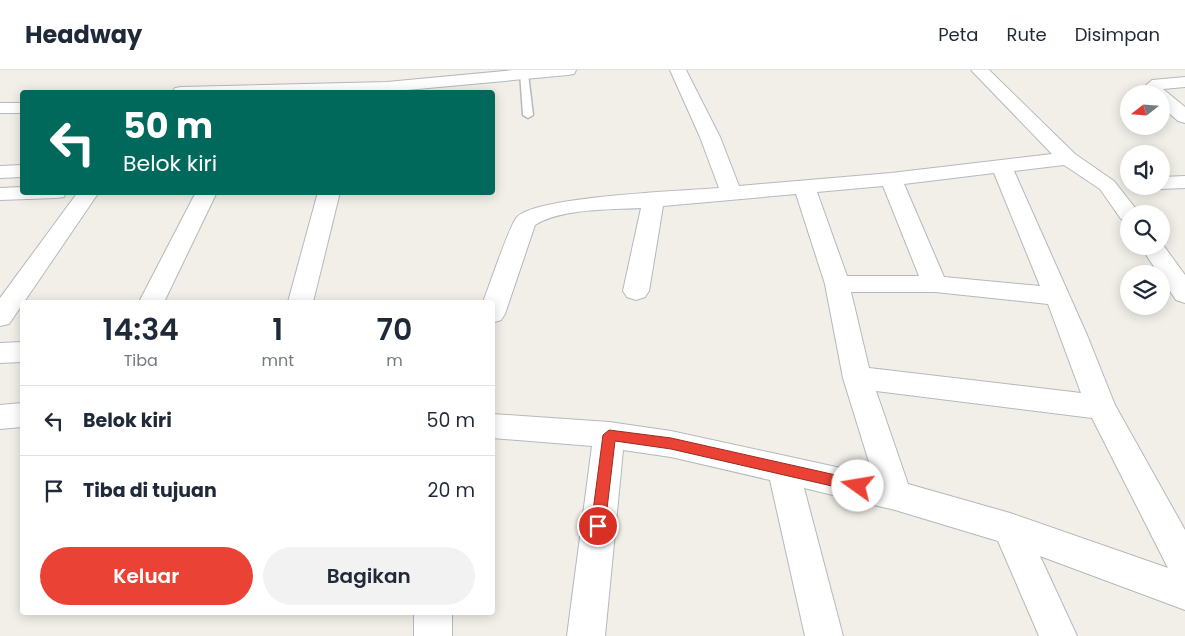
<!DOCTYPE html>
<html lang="id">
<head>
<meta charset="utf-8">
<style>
	:root { --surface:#fff; --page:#f2f2f3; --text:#1f2937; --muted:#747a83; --line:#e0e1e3; --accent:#ea4335 }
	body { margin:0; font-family:Poppins,sans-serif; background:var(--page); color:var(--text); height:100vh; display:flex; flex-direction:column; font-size:19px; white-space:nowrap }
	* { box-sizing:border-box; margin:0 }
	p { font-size:16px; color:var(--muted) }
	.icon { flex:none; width:28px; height:28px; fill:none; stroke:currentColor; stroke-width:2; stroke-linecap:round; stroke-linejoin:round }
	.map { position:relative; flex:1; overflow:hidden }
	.drawer { position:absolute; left:20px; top:230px; width:475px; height:315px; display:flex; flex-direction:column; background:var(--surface); border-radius:5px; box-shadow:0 2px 12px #0003 }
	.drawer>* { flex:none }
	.hud { position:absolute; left:20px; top:20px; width:475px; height:105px; border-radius:5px; box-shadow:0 2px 12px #0003; background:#00695c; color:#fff; overflow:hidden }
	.needle { width:32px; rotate:253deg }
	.buttons { position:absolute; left:1120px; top:15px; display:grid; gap:10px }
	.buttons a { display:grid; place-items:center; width:50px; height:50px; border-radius:50%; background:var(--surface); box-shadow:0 2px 12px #0003; font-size:25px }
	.pin { position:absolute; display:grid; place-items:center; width:42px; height:42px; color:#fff; margin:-21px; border:2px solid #fff; border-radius:50%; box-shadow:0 1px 5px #0007 }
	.me { position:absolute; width:55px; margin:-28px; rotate:283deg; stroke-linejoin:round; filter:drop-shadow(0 0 4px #0008) }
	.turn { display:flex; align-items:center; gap:18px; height:105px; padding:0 20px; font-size:22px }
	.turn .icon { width:65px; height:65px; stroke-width:2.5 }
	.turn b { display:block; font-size:35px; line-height:42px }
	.eta { display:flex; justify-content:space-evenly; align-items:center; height:85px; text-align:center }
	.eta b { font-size:30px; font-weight:600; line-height:35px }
	.button { display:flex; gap:10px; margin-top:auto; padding:10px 20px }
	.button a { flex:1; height:58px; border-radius:30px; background:var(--accent); color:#fff; font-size:20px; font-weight:600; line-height:58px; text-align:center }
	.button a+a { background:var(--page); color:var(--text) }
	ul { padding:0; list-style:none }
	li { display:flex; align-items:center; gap:15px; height:70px; padding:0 20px; border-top:1px solid var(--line) }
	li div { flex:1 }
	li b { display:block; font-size:19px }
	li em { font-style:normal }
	header { display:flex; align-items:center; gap:30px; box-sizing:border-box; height:70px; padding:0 25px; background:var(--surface); border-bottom:1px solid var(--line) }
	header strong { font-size:24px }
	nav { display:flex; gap:28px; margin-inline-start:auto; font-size:18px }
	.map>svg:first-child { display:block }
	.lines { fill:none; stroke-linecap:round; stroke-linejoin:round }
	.service-casing { stroke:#b5b8bc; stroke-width:3 }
	.minor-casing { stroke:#b5b8bc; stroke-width:2 }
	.service { fill:#fff; fill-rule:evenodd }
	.minor { fill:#fff; fill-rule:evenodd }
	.route { fill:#ea4335; stroke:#982c22 }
</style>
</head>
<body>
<header>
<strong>Headway</strong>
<nav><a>Peta</a><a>Rute</a><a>Disimpan</a></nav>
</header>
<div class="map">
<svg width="1185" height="566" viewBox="0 0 1185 566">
	<rect width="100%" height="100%" fill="#f1efe8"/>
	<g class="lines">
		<defs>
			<polygon id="service" points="520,2 528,4 533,45 528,48 523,45"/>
			<g id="minor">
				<polygon points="514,0 576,0 574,4 568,5 385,22 172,22 175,18 181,17 387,12"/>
				<path d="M670 0H686L720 67 739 116 891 103 1052 84 971 0H989L1075 84 1114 111 1140 144H1129V151L1121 149 1100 119 1064 95 1014 101 1087 265 1115 335 1185 460V540L1040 486 1077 566H1039L998 471 895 440 804 418 843 566H805L770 410 671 387 623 380 605 566H567L592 376 492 368V344L609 352 671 361 873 405 843 308 825 214 796 124 663 136 649 221 645 227 636 230 627 227 623 221 641 138C610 140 561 138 535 155L505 244 501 250 492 253V232H483C489 217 509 156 517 147 538 126 683 121 719 118L700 67ZM994 103 1040 216 944 207 904 114ZM883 116 919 206H847L817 122ZM851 222H935L1048 234 1081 323 869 298ZM876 321 1092 348 1168 498 1010 443 908 414Z"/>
				<polygon points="1185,7 1185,17 1163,19 1185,37 1185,53 1178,51 1161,36 1161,24 1149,24 1144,17 1152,10"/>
				<rect x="0" y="33" width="22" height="10"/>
				<polygon points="22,95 22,107 0,108 0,96"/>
				<polygon points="1185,106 1185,118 1161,119 1153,116 1161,116 1161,107"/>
				<polygon points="22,117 22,122 66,122 64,127 56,128 0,130 0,118"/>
				<polygon points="78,122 99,122 9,254 0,256 0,228"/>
				<polygon points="196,122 217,122 164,232 139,232"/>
				<polygon points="318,122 340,122 313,232 288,232"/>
				<polygon points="1161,172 1185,205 1185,233 1176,230 1161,208 1161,204 1159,204 1140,176 1161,176"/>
				<polygon points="22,272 22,292 0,293 0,273"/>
				<polygon points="22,333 22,357 0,359 0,335"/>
				<rect x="414" y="542" width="38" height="24"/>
			</g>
		</defs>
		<!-- service casing -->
		<use href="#service" class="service-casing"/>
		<!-- minor casing -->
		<use href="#minor" class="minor-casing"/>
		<!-- service -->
		<use href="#service" class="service"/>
		<!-- minor -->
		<use href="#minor" class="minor"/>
	</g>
	<!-- route -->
	<polygon class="route" points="609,360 671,368 858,410 863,412 865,416 863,420 858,422 671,379 615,371 605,456 603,461 598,463 593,461 591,456 603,365"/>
</svg>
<div class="buttons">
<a><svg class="needle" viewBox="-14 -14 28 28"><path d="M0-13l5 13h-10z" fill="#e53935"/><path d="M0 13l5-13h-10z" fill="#747a83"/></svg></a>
<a><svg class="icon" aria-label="sound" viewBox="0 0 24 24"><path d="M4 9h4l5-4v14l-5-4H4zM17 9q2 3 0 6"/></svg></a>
<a><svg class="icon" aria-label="search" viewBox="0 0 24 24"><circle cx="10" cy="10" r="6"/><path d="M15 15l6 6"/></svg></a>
<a><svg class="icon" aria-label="layers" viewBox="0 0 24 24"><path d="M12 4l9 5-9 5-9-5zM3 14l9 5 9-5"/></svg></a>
</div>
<div class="pin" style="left:598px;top:456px;background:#d93025"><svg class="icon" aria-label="arrive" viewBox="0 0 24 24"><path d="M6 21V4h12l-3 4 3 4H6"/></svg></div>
<svg class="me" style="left:858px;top:416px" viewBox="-20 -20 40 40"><circle r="19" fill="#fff"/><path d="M0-13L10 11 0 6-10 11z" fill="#ea4335"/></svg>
<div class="hud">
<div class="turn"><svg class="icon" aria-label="left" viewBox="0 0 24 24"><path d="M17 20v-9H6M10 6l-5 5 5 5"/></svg><div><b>50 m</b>Belok kiri</div></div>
</div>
<section class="drawer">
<div class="eta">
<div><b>14:34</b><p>Tiba</p></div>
<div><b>1</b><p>mnt</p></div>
<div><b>70</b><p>m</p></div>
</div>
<ul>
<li><svg class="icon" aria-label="left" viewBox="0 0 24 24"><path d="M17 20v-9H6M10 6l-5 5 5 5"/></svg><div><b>Belok kiri</b></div><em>50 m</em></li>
<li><svg class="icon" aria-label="arrive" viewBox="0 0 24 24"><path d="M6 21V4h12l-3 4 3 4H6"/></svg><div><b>Tiba di tujuan</b></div><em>20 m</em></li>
</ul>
<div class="button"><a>Keluar</a><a>Bagikan</a></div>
</section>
</div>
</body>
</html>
